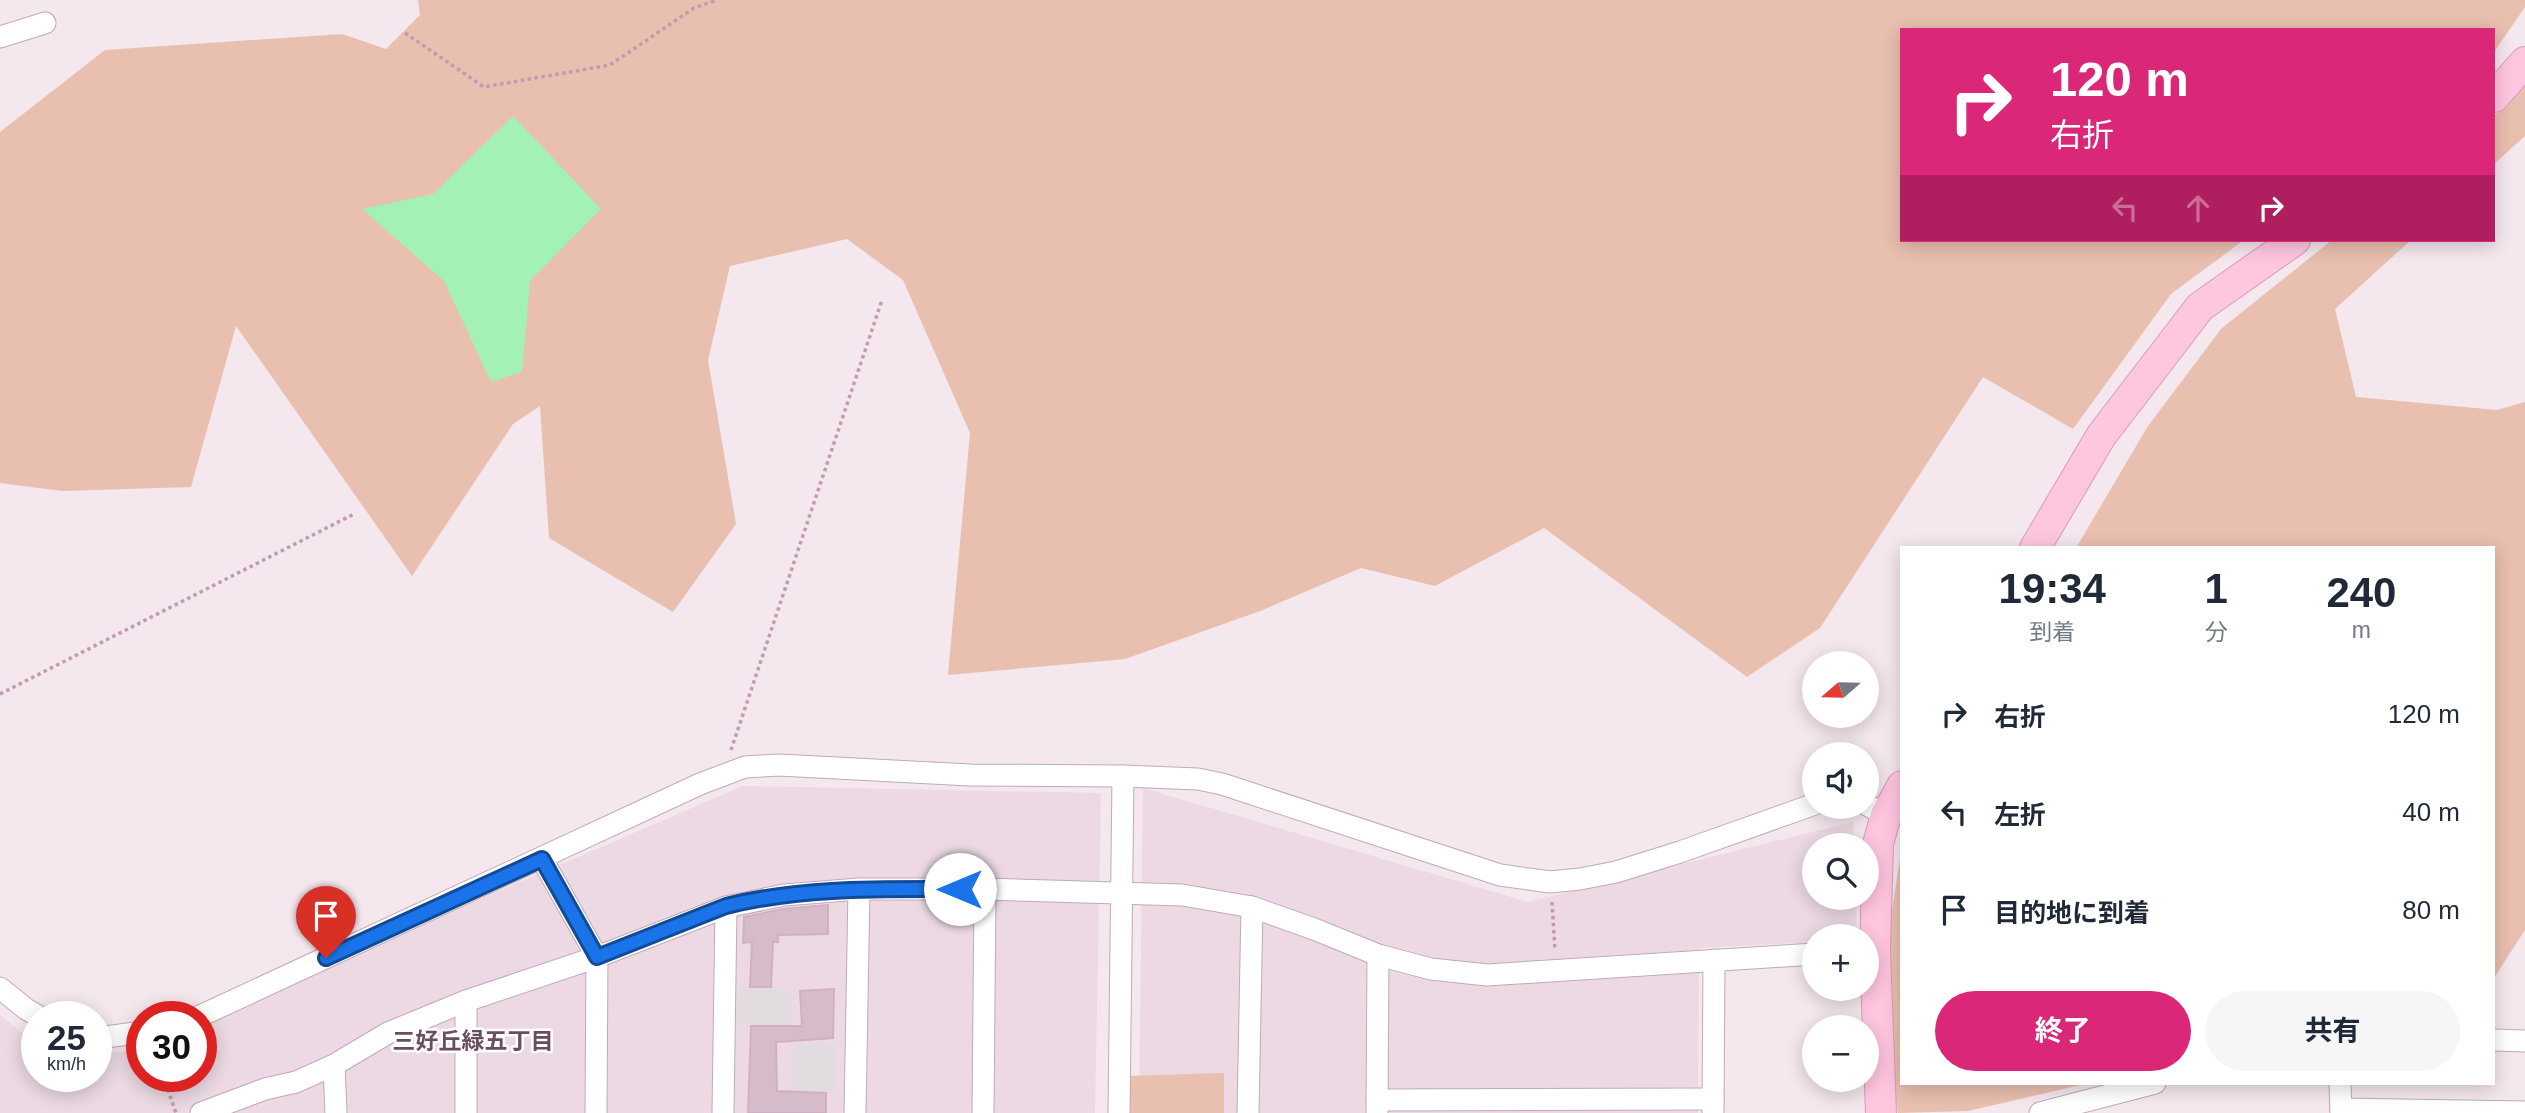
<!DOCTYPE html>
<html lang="ja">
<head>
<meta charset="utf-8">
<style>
	:root { --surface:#fff; --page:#f6f6f7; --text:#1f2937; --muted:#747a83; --accent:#db2777 }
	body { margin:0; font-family:Arial,"Noto Sans JP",sans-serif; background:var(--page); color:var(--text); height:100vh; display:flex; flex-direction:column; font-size:26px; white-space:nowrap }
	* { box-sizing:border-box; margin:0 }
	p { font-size:23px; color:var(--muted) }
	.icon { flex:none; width:38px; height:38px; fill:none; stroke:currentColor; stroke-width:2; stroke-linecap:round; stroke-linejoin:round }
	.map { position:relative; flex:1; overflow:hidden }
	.details { position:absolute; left:1900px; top:546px; width:595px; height:539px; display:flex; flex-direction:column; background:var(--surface); border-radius:0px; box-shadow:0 4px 18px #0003 }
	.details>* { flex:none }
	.banner { position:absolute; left:1900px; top:28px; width:595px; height:214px; border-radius:0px; box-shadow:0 4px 18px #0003; background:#db2777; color:#fff; overflow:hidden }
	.needle { width:46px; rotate:250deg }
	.controls { position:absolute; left:1802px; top:651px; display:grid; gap:14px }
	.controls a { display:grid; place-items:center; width:77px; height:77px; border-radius:50%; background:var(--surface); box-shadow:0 4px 18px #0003; font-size:35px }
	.speed { position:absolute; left:21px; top:1001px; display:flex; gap:14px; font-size:35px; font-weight:700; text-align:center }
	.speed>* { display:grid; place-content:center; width:91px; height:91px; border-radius:50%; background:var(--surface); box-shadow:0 4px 18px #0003; line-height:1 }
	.speed small { font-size:18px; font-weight:400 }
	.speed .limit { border:10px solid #d22; background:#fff; color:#111 }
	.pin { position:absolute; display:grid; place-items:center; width:60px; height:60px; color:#fff; margin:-72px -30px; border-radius:50% 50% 50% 0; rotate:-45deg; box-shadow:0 0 7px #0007 }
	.pin .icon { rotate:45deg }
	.me { position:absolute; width:77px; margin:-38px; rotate:270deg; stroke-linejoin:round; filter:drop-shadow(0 0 5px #0008) }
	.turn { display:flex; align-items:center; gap:24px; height:147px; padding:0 35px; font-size:32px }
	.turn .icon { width:91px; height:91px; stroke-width:2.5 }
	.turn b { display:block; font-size:49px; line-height:60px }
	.lanes { display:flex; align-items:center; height:66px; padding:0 35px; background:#0003; justify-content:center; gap:35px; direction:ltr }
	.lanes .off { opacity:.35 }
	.eta { display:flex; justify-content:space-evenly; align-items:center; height:119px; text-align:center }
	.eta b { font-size:42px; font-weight:700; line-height:49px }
	.cta { display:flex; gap:14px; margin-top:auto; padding:14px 35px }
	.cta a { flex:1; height:80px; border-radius:42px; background:var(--accent); color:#fff; font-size:28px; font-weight:700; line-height:80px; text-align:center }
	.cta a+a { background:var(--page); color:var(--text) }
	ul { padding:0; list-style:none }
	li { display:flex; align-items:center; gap:21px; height:98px; padding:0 35px }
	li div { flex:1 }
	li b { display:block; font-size:26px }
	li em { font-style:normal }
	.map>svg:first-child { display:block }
	.residential { fill:#ecd9e3 }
	.green { fill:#e9bfaf }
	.parking { fill:#e2dce0 }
	.water { fill:#a3f1b4 }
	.building { fill:#d6bccb; stroke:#d1b0c3; stroke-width:2 }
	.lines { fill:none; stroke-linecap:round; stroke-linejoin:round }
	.street-casing { stroke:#c0aab6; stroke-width:23 }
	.secondary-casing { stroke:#db9bb7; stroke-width:32 }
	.path { stroke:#c29bb0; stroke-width:3.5; stroke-dasharray:3.5 3.5; stroke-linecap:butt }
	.street { stroke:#fff; stroke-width:21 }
	.secondary { stroke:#ffc6df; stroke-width:30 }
	.route-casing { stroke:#114b97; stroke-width:18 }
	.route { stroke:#1a73e8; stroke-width:12 }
	.labels { text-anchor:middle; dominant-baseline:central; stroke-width:5; stroke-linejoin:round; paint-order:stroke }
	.neighbourhood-label { font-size:23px; font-weight:bold; fill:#6a4d5e; stroke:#fff }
</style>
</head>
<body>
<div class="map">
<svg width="2525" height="1113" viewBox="0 0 2525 1113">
	<rect width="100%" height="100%" fill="#f4e7ed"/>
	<!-- residential -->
	<g class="residential">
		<polygon points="743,786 1101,793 1095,1113 0,1113 0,1015 37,1045 37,1076 96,1076 96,1053 124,1052 142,1045 142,1076 201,1076 201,1019"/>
		<polygon points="1143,788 1528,902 1853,822 1854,845 1815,845 1815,898 1856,898 1857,936 1815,936 1815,942 1699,948 1698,1113 1139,1113"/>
	</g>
	<!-- green -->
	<g class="green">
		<polygon points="418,0 2525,0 2525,7 2494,52 2494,30 1902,30 1902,240 2244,240 2171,294 2073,429 1983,377 1820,628 1747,677 1544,528 1435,586 1361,568 1260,611 1125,659 948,675 970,433 903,280 847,239 730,266 708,360 736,524 673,612 549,538 540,406 513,424 412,576 236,326 191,487 62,491 0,483 0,132 105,50 342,34 386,49 420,15"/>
		<polygon points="2525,81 2525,136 2494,164 2494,116 2502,110"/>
		<polygon points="2332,240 2411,240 2335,309 2356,397 2497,410 2525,402 2525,930 2494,978 2494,548 2076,548 2148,426 2221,329"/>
		<polygon points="1902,847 1902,1083 2089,1083 1968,1111 1898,1113 1890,1067 1888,934"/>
		<polygon points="1224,1073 1224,1113 1125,1113 1126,1076"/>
	</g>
	<!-- parking -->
	<g class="parking">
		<polygon points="738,988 791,990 792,1027 737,1026"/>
		<polygon points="793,1044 837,1044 837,1091 792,1090"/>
	</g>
	<!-- water -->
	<polygon class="water" points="513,116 601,209 530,281 522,372 491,382 444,281 362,209 433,194"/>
	<!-- building -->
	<g class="building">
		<polygon points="828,905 828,934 778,935 778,942 773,942 771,987 750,987 752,942 743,943 744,917 783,909"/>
		<polygon points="834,989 833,1038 776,1042 777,1091 826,1093 826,1113 748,1113 751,1026 802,1026 800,991"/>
	</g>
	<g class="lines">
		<defs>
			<g id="street">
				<polyline points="0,37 45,23"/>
				<polyline points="1867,805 1886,815"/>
				<polyline points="542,859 597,957 596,1113"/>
				<polyline points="0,988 26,1009 40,1017"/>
				<polyline points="466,1001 466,1113"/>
				<polyline points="198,1017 700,784 745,767 779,765 970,775 1123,776 1198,779 1222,784 1500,875 1550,882 1580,879 1616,872 1680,852 1815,804"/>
				<polyline points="96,1036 106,1037 142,1032"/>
				<polyline points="2494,1040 2525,1041"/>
				<polyline points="334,1065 336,1113"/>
				<polyline points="2340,1083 2341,1113"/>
				<polyline points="1377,1100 1713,1099"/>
				<polyline points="2341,1109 2525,1112"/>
				<polyline points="1713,1111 1714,960"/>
				<polyline points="201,1113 265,1089 296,1082 334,1065 388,1033 466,1001 597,957 726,907 784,895 859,889 985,889 1182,895 1252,907 1314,929 1378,955 1431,969 1487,975 1815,954"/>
				<polyline points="723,1113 726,907"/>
				<polyline points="855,1113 859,889"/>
				<polyline points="983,1113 985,889"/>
				<polyline points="1119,1113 1123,776"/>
				<polyline points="1248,1113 1252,907"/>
				<polyline points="1377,1113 1378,955"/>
				<polyline points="2040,1113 2155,1083"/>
			</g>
			<g id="secondary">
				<polyline points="2494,97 2525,62"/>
				<polyline points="2035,548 2101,436 2200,307 2295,240"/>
				<polyline points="1881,1113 1875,951 1878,844 1886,815 1902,786"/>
			</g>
		</defs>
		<!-- street casing -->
		<use href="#street" class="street-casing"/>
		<!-- secondary casing -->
		<use href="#secondary" class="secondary-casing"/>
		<!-- path -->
		<g class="path">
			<polyline points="405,33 484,87 610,65 694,8 717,0"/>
			<polyline points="0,694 354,514"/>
			<polyline points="731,750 882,300"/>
			<polyline points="1552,902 1555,951"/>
			<polyline points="163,1076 176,1113"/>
		</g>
		<!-- street -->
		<use href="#street" class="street"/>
		<!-- secondary -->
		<use href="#secondary" class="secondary"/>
	</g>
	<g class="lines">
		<defs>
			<path id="route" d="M326 958 542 859 597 957 726 906C802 887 882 889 960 889"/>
		</defs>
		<!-- route casing -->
		<use href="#route" class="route-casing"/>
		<!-- route -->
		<use href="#route" class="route"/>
	</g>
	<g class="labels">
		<!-- neighbourhood labels -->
		<g class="neighbourhood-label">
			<text x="473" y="1041">三好丘緑五丁目</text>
		</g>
	</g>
</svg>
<div class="controls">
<a><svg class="needle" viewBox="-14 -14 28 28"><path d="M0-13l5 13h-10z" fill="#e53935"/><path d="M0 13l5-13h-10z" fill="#747a83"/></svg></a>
<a><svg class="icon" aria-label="sound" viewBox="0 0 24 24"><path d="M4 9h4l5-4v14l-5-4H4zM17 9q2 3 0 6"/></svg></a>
<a><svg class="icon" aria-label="search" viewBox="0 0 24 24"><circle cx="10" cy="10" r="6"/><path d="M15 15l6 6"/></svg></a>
<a>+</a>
<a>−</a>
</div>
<div class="speed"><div>25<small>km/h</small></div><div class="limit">30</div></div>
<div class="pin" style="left:326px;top:958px;background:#d93025"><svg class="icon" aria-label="arrive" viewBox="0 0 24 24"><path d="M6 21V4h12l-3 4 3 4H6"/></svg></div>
<svg class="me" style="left:960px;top:889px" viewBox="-20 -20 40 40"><circle r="19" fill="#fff"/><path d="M0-13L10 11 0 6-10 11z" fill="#1a73e8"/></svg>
<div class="banner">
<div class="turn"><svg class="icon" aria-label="right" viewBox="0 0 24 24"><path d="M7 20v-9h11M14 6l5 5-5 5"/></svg><div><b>120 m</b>右折</div></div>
<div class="lanes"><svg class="icon off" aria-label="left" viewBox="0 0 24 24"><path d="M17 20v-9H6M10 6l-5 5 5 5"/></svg><svg class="icon off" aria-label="ahead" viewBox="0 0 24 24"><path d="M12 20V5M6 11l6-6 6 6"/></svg><svg class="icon" aria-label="right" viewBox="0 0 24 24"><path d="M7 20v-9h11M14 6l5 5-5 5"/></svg></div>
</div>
<section class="details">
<div class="eta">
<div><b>19:34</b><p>到着</p></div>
<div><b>1</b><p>分</p></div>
<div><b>240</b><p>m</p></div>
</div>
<ul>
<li><svg class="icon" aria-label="right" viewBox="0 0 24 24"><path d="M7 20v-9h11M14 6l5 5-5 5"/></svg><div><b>右折</b></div><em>120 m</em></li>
<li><svg class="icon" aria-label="left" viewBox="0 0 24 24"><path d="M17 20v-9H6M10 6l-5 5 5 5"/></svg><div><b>左折</b></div><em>40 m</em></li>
<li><svg class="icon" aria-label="arrive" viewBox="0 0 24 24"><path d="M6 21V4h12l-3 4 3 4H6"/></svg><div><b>目的地に到着</b></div><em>80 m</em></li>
</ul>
<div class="cta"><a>終了</a><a>共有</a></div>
</section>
</div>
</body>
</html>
